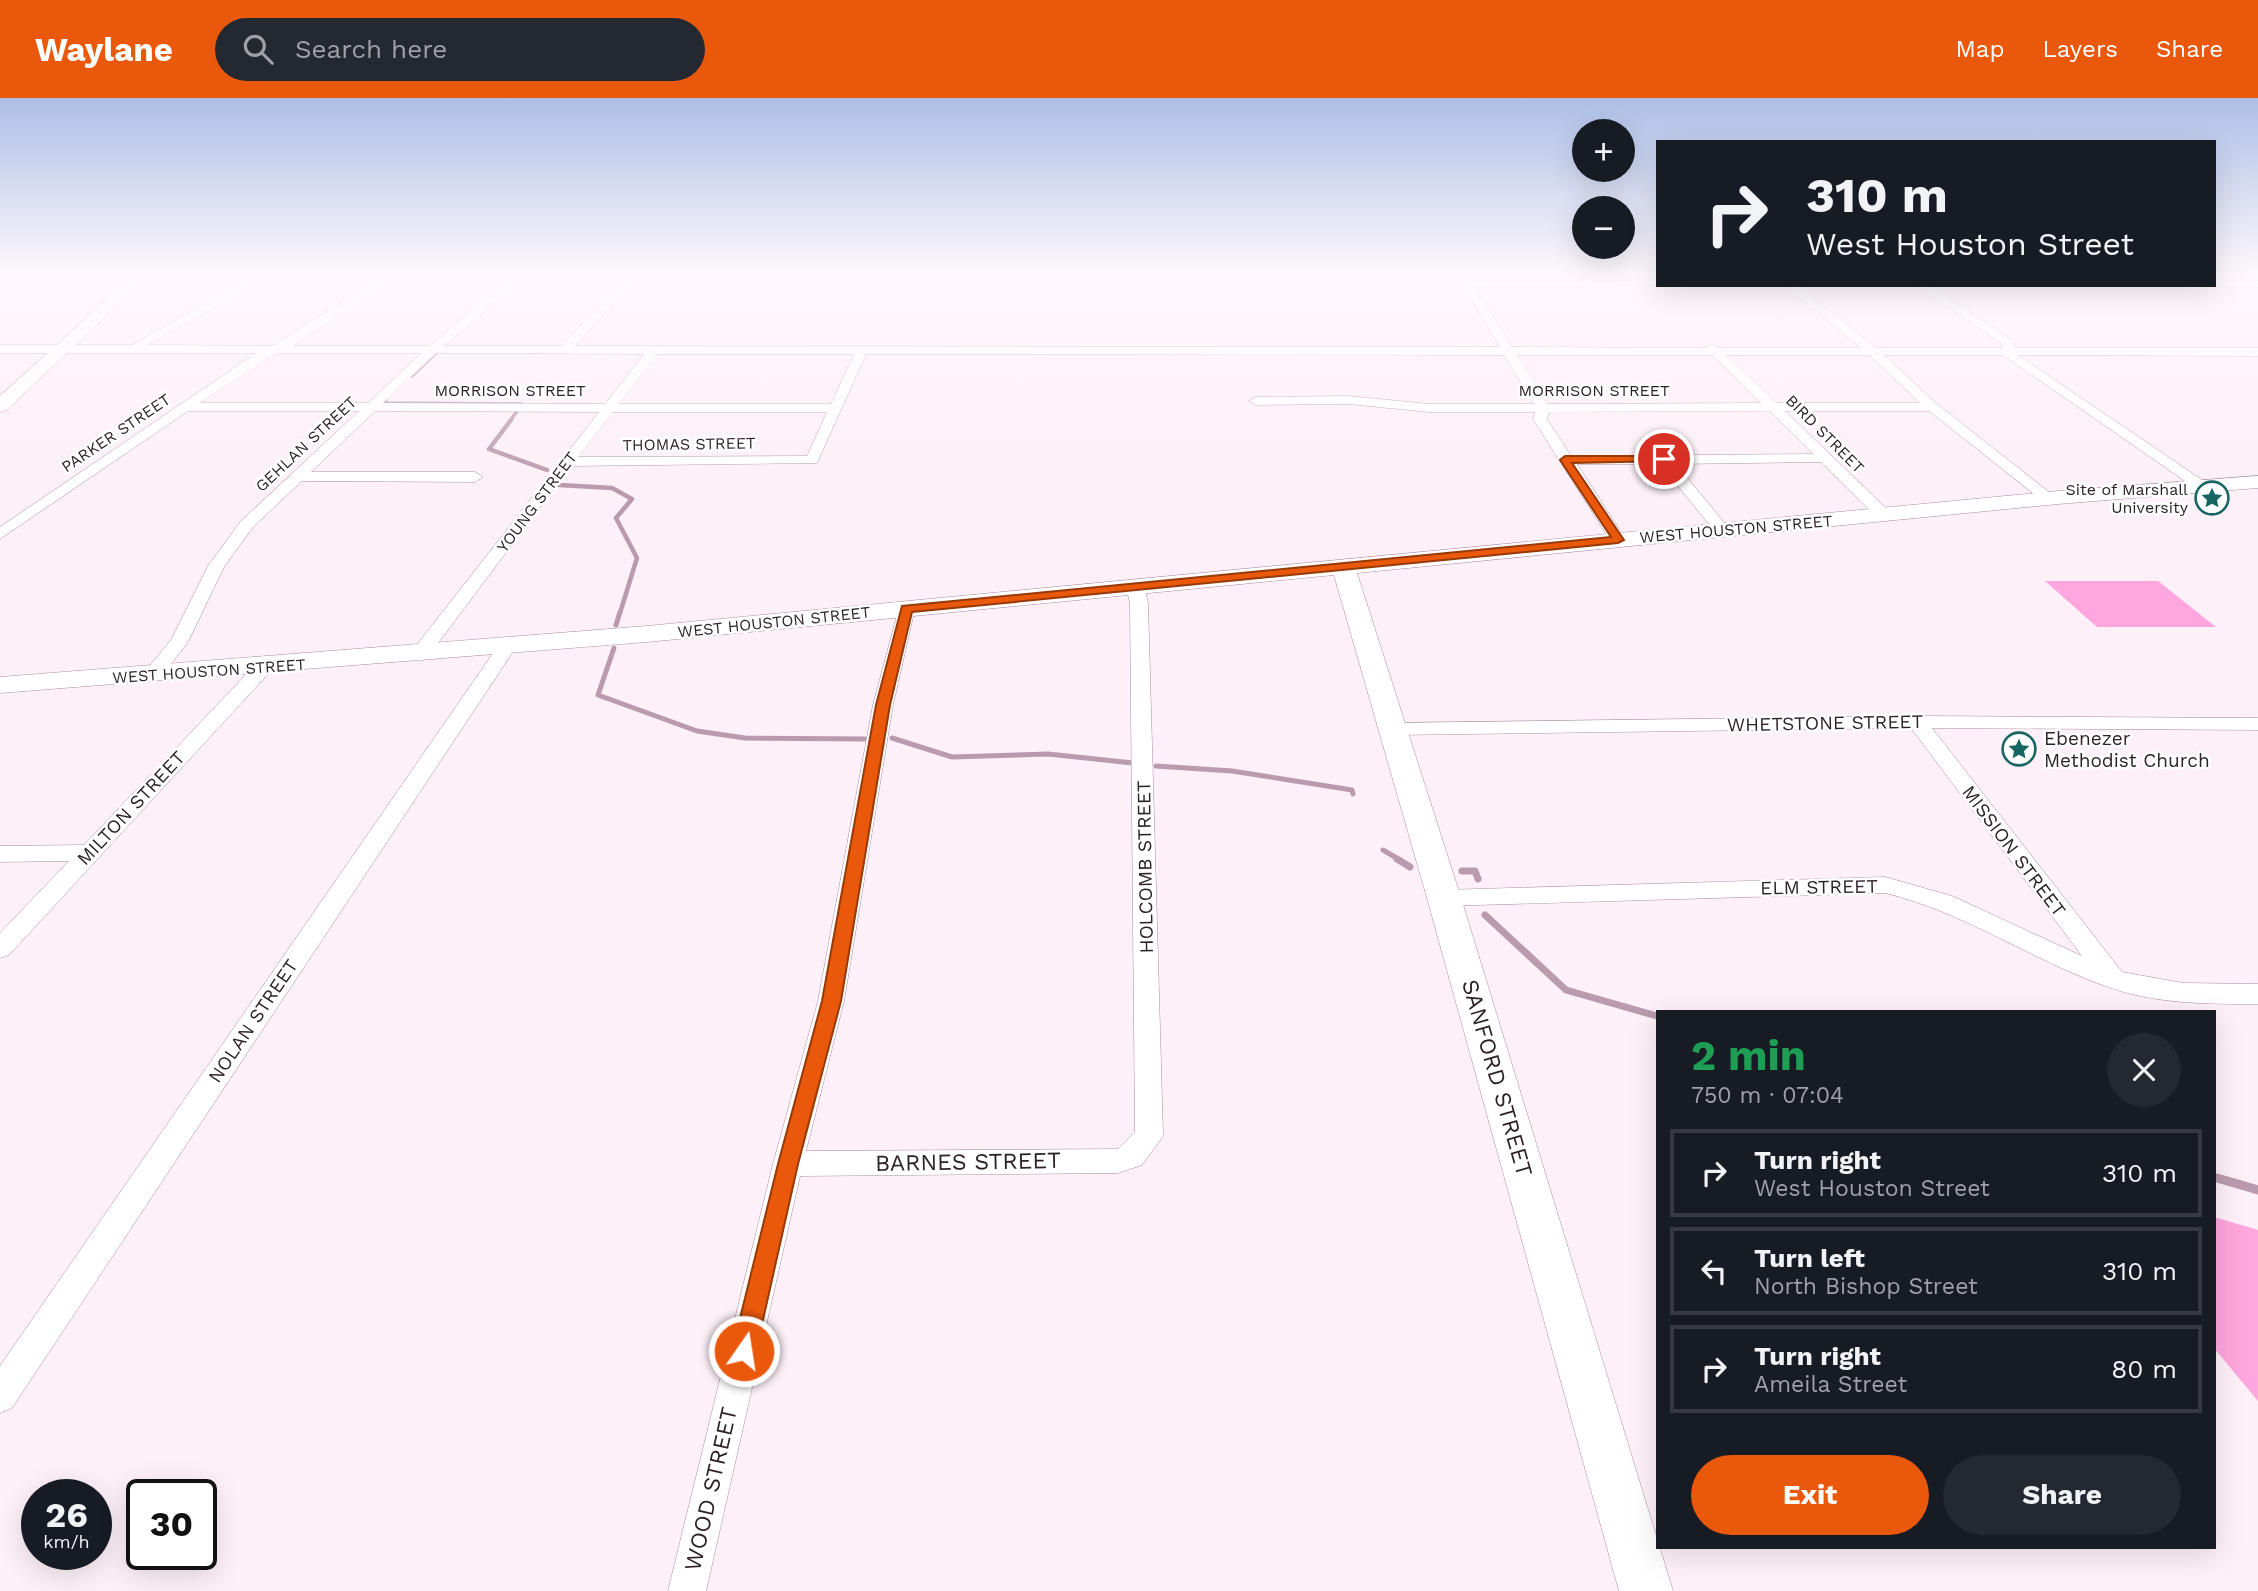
<!DOCTYPE html>
<html lang="en">
<head>
<meta charset="utf-8">
<style>
	:root { --surface:#171b24; --page:#242831; --text:#f1f3f6; --muted:#9ea1a6; --line:#363941; --accent:#ea580c }
	body { margin:0; font-family:"Work Sans",sans-serif; background:var(--page); color:var(--text); height:100vh; display:flex; flex-direction:column; font-size:26px; white-space:nowrap }
	* { box-sizing:border-box; margin:0 }
	p { font-size:23px; color:var(--muted) }
	.icon { flex:none; width:38px; height:38px; fill:none; stroke:currentColor; stroke-width:2; stroke-linecap:round; stroke-linejoin:round }
	.map { position:relative; flex:1; overflow:hidden }
	.sheet { position:absolute; left:1656px; top:912px; width:560px; height:539px; display:flex; flex-direction:column; background:var(--surface); border-radius:0px; box-shadow:0 7px 28px #0002 }
	.sheet>* { flex:none }
	.top-card { position:absolute; left:1656px; top:42px; width:560px; height:147px; border-radius:0px; box-shadow:0 7px 28px #0002; background:#171b24; color:var(--text); overflow:hidden }
	.buttons { position:absolute; left:1572px; top:21px; display:grid; gap:14px }
	.buttons a { display:grid; place-items:center; width:63px; height:63px; border-radius:50%; background:var(--surface); box-shadow:0 7px 28px #0002; font-size:35px }
	.speed { position:absolute; left:21px; top:1381px; display:flex; gap:14px; font-size:35px; font-weight:700; text-align:center }
	.speed>* { display:grid; place-content:center; width:91px; height:91px; border-radius:50%; background:var(--surface); box-shadow:0 7px 28px #0002; line-height:1 }
	.speed small { font-size:18px; font-weight:400 }
	.speed .limit { border:4px solid #111; border-radius:10px; background:#fff; color:#111 }
	.pin { position:absolute; display:grid; place-items:center; width:60px; height:60px; color:#fff; margin:-30px; border:4px solid #fff; border-radius:50%; box-shadow:0 2px 7px #0007 }
	.me { position:absolute; width:77px; margin:-38px; rotate:13deg; stroke-linejoin:round; filter:drop-shadow(0 0 5px #0008) }
	.turn { display:flex; align-items:center; gap:24px; height:147px; padding:0 35px; font-size:32px }
	.turn .icon { width:91px; height:91px; stroke-width:2.5 }
	.turn b { display:block; font-size:49px; line-height:60px }
	.round { display:grid; place-items:center; flex:none; width:74px; height:74px; border-radius:37px; background:var(--page) }
	.headline { display:flex; align-items:center; justify-content:space-between; height:119px; padding:0 35px }
	h1 { font-size:42px; font-weight:700; line-height:52px; color:#1e9e55 }
	.cta { display:flex; gap:14px; margin-top:auto; padding:14px 35px }
	.cta a { flex:1; height:80px; border-radius:42px; background:var(--accent); color:#fff; font-size:28px; font-weight:700; line-height:80px; text-align:center }
	.cta a+a { background:var(--page); color:var(--text) }
	ul { padding:0; list-style:none }
	li { display:flex; align-items:center; gap:21px; height:88px; margin:0 14px 10px; padding:0 21px; border:4px solid var(--line); border-radius:0px }
	li div { flex:1 }
	li b { display:block; font-size:26px }
	li em { font-style:normal }
	header { display:flex; align-items:center; gap:42px; box-sizing:border-box; height:98px; padding:0 35px; background:var(--accent); color:#fff }
	header strong { font-size:33px }
	nav { display:flex; gap:38px; margin-inline-start:auto; font-size:24px }
	.search { width:490px; height:63px; background:var(--page); display:flex; align-items:center; gap:18px; box-sizing:border-box; padding:0 24px; border-radius:38px; color:var(--muted); font-size:26px }
	.map>svg:first-child { display:block }
	.green { fill:#fea6dd }
	.lines { fill:none; stroke-linecap:round; stroke-linejoin:round }
	.stream-far4 { stroke:#b99bad; stroke-width:3.5 }
	.stream-far3 { stroke:#b99bad; stroke-width:4.5 }
	.stream-far2 { stroke:#b99bad; stroke-width:5 }
	.stream-far1 { stroke:#b99bad; stroke-width:7 }
	.stream { stroke:#b99bad; stroke-width:9 }
	.street-casing { stroke:#a98c9d; stroke-width:1 }
	.secondary-casing { stroke:#a98c9d; stroke-width:1 }
	.street { fill:#fff; fill-rule:evenodd }
	.secondary { fill:#fff; fill-rule:evenodd }
	.route { fill:#ea580c; stroke:#983908; stroke-width:2 }
	.labels { text-anchor:middle; dominant-baseline:central; stroke-width:5; stroke-linejoin:round; paint-order:stroke }
	.far-street-label { font-size:16px; fill:#2e2229; stroke:#fff }
	.far-poi-label { font-size:16px; fill:#2e2229; stroke:#fff; text-anchor:end }
	.street-label { font-size:19px; fill:#2e2229; stroke:#fff }
	.poi-label { font-size:19px; fill:#2e2229; stroke:#fff; text-anchor:start }
	.near-street-label { font-size:23px; fill:#2e2229; stroke:#fff }
</style>
</head>
<body>
<header>
<strong>Waylane</strong>
<div class="search"><svg class="icon" aria-label="search" viewBox="0 0 24 24"><circle cx="10" cy="10" r="6"/><path d="M15 15l6 6"/></svg>Search here</div>
<nav><a>Map</a><a>Layers</a><a>Share</a></nav>
</header>
<div class="map">
<svg width="2258" height="1493" viewBox="0 0 2258 1493">
	<rect width="100%" height="100%" fill="#fdf0f8"/>
	<!-- green -->
	<g class="green">
		<polygon points="2045,483 2158,483 2216,529 2097,529"/>
		<polygon points="2214,1119 2258,1132 2258,1303 2214,1250"/>
	</g>
	<g class="lines">
		<!-- stream-far4 -->
		<g class="stream-far4">
			<polyline points="412,278 436,255"/>
			<polyline points="386,302 383,305 522,306"/>
			<polyline points="509,324 518,312"/>
		</g>
		<!-- stream-far3 -->
		<g class="stream-far3">
			<polyline points="511,322 489,351 547,372"/>
			<polyline points="559,387 612,390 632,401 616,420 637,460 620,515"/>
		</g>
		<!-- stream-far2 -->
		<g class="stream-far2">
			<polyline points="616,527 620,514"/>
			<polyline points="614,550 598,597 697,633 745,640 865,641"/>
			<polyline points="892,640 952,659 1048,656 1133,665"/>
			<polyline points="1156,668 1232,673 1352,692 1353,696"/>
			<polyline points="1383,752 1400,762"/>
		</g>
		<!-- stream-far1 -->
		<g class="stream-far1">
			<polyline points="1397,761 1410,769"/>
			<polyline points="1462,773 1475,773 1478,781"/>
			<polyline points="1485,817 1566,892 1657,918"/>
			<polyline points="2214,1079 2223,1082"/>
		</g>
		<!-- stream -->
		<polyline class="stream" points="2217,1080 2258,1092"/>
		<defs>
			<g id="street">
				<path d="M388 175 515 178 530 175 444 248H561L631 175H642L575 248 1500 249 1456 175H1466L1471 183H1657V187H1662L1475 189 1512 249 1706 250 1712 246 1719 250H1861L1785 187H1797L1876 250H2002V246L1916 187H1929L2012 242 2015 250H2258V258L2018 257 2205 384V390H2195L2003 257H1884L1937 306 2054 398V404H2044L1929 313H1785L1890 414V420H1878L1821 364 1676 366 1731 433 1723 438 1717 436 1660 366H1577L1626 442 1618 447 1612 445 1533 321 1535 314H1429L1348 306 1256 307 1249 303 1256 299 1348 298 1429 306H1534L1504 257 866 256 817 365 571 368 426 561 419 563 410 557 412 553 599 314 375 313 311 374H475L483 379 475 384 302 383 253 429 224 469 188 544 159 581H145L142 577 171 542 208 468 241 423 359 313H188L0 441V429L256 255H0V247H132L245 183 135 181 134 179 139 176ZM260 183H375L272 248 148 247ZM389 184H507L429 248H292ZM276 255H421L368 305H200ZM436 255 644 256 605 306 383 305ZM657 256H854L831 306H619ZM1517 257H1712L1761 305 1547 306ZM1726 257H1869L1920 305H1777ZM1770 313 1813 356 1571 358 1547 321 1549 314ZM613 314H827L807 358 578 359Z"/>
				<polygon points="2214,183 2258,183 2258,189 2210,188"/>
				<polygon points="1135,483 1144,488 1148,505 1163,1038 1142,1067 1118,1075 800,1078 706,1493 668,1493 773,1066 818,903 873,607 900,506 912,506 915,510 893,607 844,903 806,1053 1118,1051 1135,1034 1130,505 1126,488"/>
				<polygon points="507,543 516,549 12,1310 0,1315 0,1268 500,545"/>
				<polygon points="263,564 273,570 270,574 9,857 0,860 0,835 69,763 0,764 0,748 84,747 256,566"/>
				<path d="M1917 618 2258 620V632L1932 630 2122 874 2183 885 2258 886V906C2206 906 2154 906 2105 888 2030 861 1964 814 1885 795L1444 808 1436 806 1432 800 1436 794 1444 792 1885 779 1952 798 2082 858 1911 630 1392 637 1382 631 1392 625Z"/>
			</g>
			<g id="secondary">
				<polygon points="136,175 151,175 7,312 0,314 0,298"/>
				<polygon points="2258,378 2258,390 2058,406 1357,475 1461,800 1673,1493 1619,1493 1427,800 1334,477 647,544 0,595 0,579 647,528 2058,393"/>
			</g>
		</defs>
		<!-- street casing -->
		<use href="#street" class="street-casing"/>
		<!-- secondary casing -->
		<use href="#secondary" class="secondary-casing"/>
		<!-- street -->
		<use href="#street" class="street"/>
		<!-- secondary -->
		<use href="#secondary" class="secondary"/>
	</g>
	<!-- sky -->
	<linearGradient id="sky" x2="0" y2="1"><stop stop-color="#adbfe7"/><stop offset="0.46" stop-color="#fef8fc"/><stop offset="1" stop-color="#fef8fc" stop-opacity="0"/></linearGradient>
	<rect width="2258" height="384" fill="url(#sky)"/>
	<!-- route -->
	<polygon class="route" points="1664,358 1670,361 1668,363 1572,365 1624,442 1618,445 912,514 890,607 841,903 798,1066 756,1253 752,1261 744,1264 736,1261 732,1253 778,1066 822,903 876,607 902,508 1611,439 1560,362 1565,358"/>
	<!-- icons -->
	<defs>
		<symbol id="sight-ring" viewBox="-11 -11 22 22"><circle r="9.5" fill="#fff" stroke="#186663" stroke-width="1.5"/><path d="M0-6L1.8-2.2L6-1.7L2.9 1.2L3.7 5.4L0 3.3L-3.7 5.4L-2.9 1.2L-6-1.7L-1.8-2.2Z" fill="#186663"/></symbol>
	</defs>
	<g fill-rule="evenodd">
		<use href="#sight-ring" x="2193" y="381" width="38" height="38"/>
		<use href="#sight-ring" x="2000" y="632" width="38" height="38"/>
	</g>
	<g class="labels">
		<!-- far-street labels -->
		<g class="far-street-label">
			<text x="510" y="292">MORRISON STREET</text>
			<text x="1594" y="292">MORRISON STREET</text>
			<text transform="translate(116 335) rotate(-34)">PARKER STREET</text>
			<text transform="translate(1825 336) rotate(45)">BIRD STREET</text>
			<text transform="translate(306 346) rotate(-43)">GEHLAN STREET</text>
			<text transform="translate(689 346) rotate(-1)">THOMAS STREET</text>
			<text transform="translate(537 404) rotate(-53)">YOUNG STREET</text>
			<text transform="translate(1736 431) rotate(-5)">WEST HOUSTON STREET</text>
			<text transform="translate(774 524) rotate(-6)">WEST HOUSTON STREET</text>
			<text transform="translate(209 573) rotate(-4)">WEST HOUSTON STREET</text>
		</g>
		<!-- far-poi labels -->
		<g class="far-poi-label">
			<text x="2188" y="391">Site of Marshall<tspan x="2188" dy="18">University</tspan></text>
		</g>
		<!-- street labels -->
		<g class="street-label">
			<text transform="translate(1825 625) rotate(-1)">WHETSTONE STREET</text>
			<text transform="translate(131 710) rotate(-47)">MILTON STREET</text>
			<text transform="translate(2014 753) rotate(53)">MISSION STREET</text>
			<text transform="translate(1145 769) rotate(-91)">HOLCOMB STREET</text>
			<text transform="translate(1819 789) rotate(-1)">ELM STREET</text>
			<text transform="translate(253 923) rotate(-56)">NOLAN STREET</text>
		</g>
		<!-- poi labels -->
		<g class="poi-label">
			<text x="2044" y="640">Ebenezer<tspan x="2044" dy="22">Methodist Church</tspan></text>
		</g>
		<!-- near-street labels -->
		<g class="near-street-label">
			<text transform="translate(1497 980) rotate(74)">SANFORD STREET</text>
			<text transform="translate(968 1064) rotate(-1)">BARNES STREET</text>
			<text transform="translate(711 1391) rotate(-77)">WOOD STREET</text>
		</g>
	</g>
</svg>
<div class="buttons">
<a>+</a>
<a>−</a>
</div>
<div class="speed"><div>26<small>km/h</small></div><div class="limit">30</div></div>
<div class="pin" style="left:1664px;top:361px;background:#d93025"><svg class="icon" aria-label="arrive" viewBox="0 0 24 24"><path d="M6 21V4h12l-3 4 3 4H6"/></svg></div>
<svg class="me" style="left:744px;top:1253px" viewBox="-20 -20 40 40"><circle r="17" fill="#ea580c" stroke="#fff" stroke-width="3"/><path d="M0-11L8 9 0 5-8 9z" fill="#fff"/></svg>
<div class="top-card">
<div class="turn"><svg class="icon" aria-label="right" viewBox="0 0 24 24"><path d="M7 20v-9h11M14 6l5 5-5 5"/></svg><div><b>310 m</b>West Houston Street</div></div>
</div>
<section class="sheet">
<div class="headline"><div><h1>2 min</h1><p>750 m · 07:04</p></div><a class="round"><svg class="icon" aria-label="close" viewBox="0 0 24 24"><path d="M6 6l12 12M18 6L6 18"/></svg></a></div>
<ul>
<li><svg class="icon" aria-label="right" viewBox="0 0 24 24"><path d="M7 20v-9h11M14 6l5 5-5 5"/></svg><div><b>Turn right</b><p>West Houston Street</p></div><em>310 m</em></li>
<li><svg class="icon" aria-label="left" viewBox="0 0 24 24"><path d="M17 20v-9H6M10 6l-5 5 5 5"/></svg><div><b>Turn left</b><p>North Bishop Street</p></div><em>310 m</em></li>
<li><svg class="icon" aria-label="right" viewBox="0 0 24 24"><path d="M7 20v-9h11M14 6l5 5-5 5"/></svg><div><b>Turn right</b><p>Ameila Street</p></div><em>80 m</em></li>
</ul>
<div class="cta"><a>Exit</a><a>Share</a></div>
</section>
</div>
</body>
</html>
